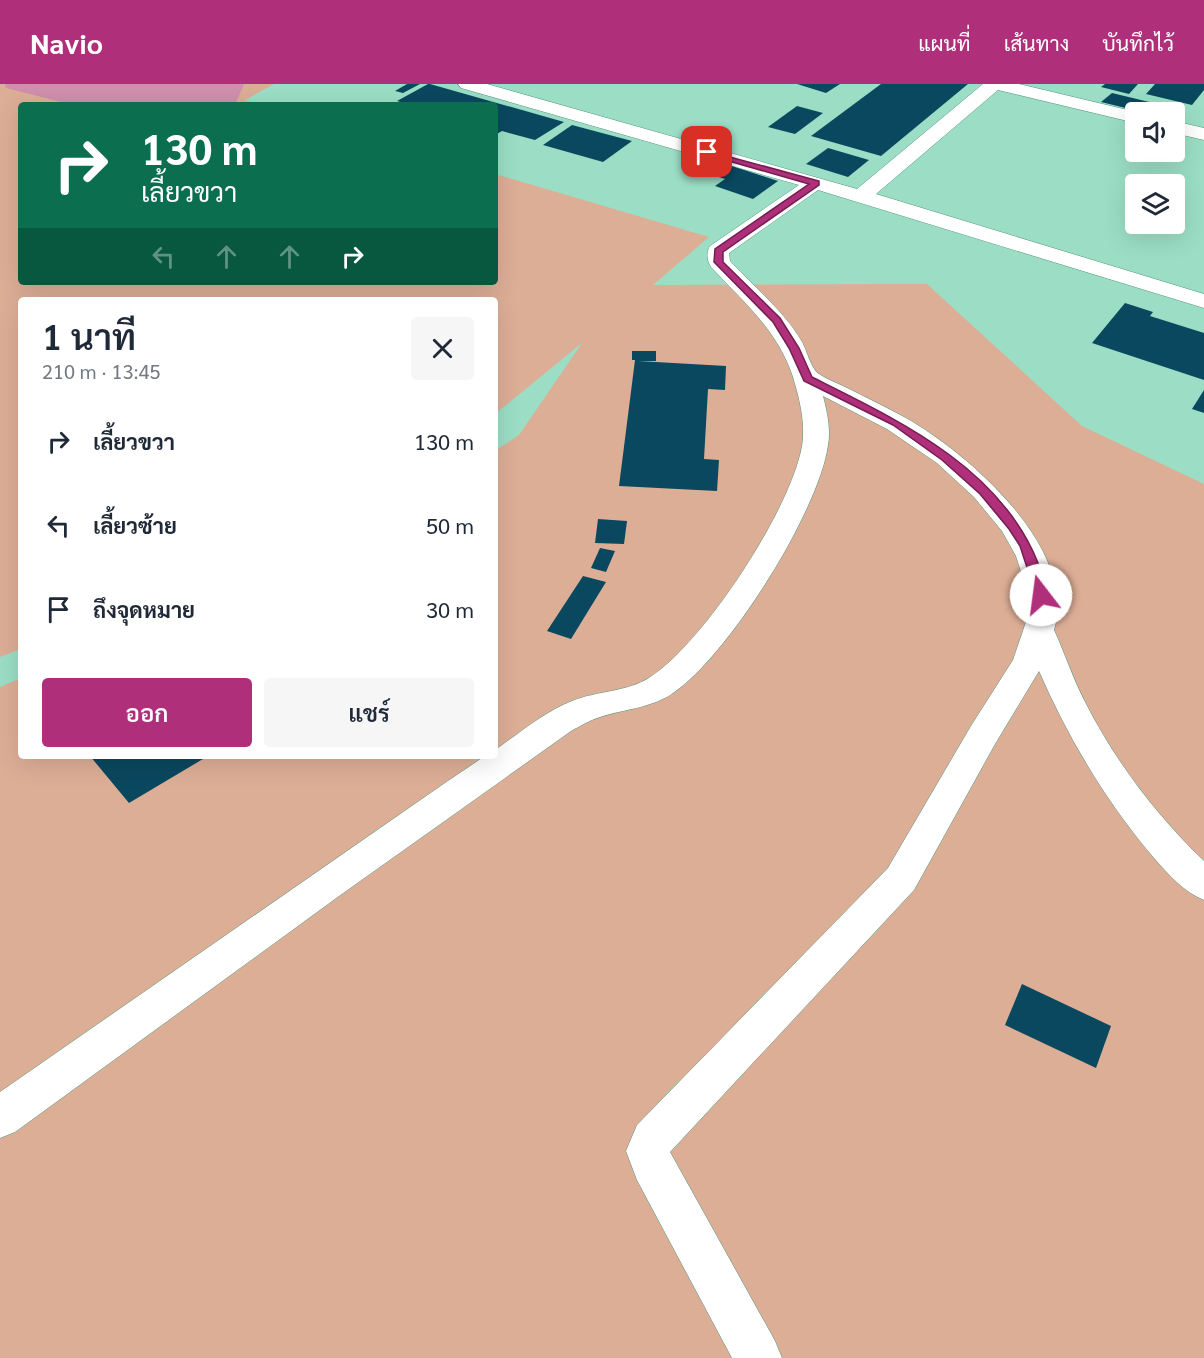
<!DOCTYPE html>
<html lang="th">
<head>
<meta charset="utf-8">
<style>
	:root { --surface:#fff; --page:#f6f6f7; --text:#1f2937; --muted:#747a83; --accent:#b02f7b }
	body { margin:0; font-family:Georgia,Sarabun,serif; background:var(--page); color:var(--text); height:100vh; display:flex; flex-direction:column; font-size:22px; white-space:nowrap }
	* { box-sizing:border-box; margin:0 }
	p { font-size:20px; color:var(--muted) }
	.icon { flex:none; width:33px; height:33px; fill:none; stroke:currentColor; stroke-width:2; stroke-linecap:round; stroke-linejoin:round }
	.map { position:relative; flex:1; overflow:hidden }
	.panel { position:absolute; left:18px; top:213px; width:480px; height:462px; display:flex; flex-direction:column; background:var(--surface); border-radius:6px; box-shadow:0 6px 24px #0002 }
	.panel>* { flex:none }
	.banner { position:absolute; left:18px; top:18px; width:480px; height:183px; border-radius:6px; box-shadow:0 6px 24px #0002; background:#0b6e4f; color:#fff; overflow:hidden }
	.fabs { position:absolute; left:1125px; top:18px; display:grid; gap:12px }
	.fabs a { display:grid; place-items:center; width:60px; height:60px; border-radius:6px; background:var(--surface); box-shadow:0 6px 24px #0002; font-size:30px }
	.pin { position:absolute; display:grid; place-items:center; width:51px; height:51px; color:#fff; margin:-26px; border-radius:12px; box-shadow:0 3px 9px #0006 }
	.me { position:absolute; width:66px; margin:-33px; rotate:345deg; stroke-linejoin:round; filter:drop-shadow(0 0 4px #0008) }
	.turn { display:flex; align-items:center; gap:21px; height:126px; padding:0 24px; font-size:27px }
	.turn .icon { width:78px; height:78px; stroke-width:2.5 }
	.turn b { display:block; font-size:42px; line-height:51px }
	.lanes { display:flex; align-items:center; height:57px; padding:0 24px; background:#0003; justify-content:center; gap:30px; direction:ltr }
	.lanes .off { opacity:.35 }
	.round { display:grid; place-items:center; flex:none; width:63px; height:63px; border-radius:6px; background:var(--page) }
	.summary { display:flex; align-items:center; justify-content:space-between; height:102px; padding:0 24px }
	h1 { font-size:36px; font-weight:600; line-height:45px }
	.button { display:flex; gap:12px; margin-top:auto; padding:12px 24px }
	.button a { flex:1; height:69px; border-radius:6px; background:var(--accent); color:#fff; font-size:24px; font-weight:600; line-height:69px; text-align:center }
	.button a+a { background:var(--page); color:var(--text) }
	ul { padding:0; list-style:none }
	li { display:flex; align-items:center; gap:18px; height:84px; padding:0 24px }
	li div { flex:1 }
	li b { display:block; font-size:22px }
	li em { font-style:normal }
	header { display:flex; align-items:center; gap:36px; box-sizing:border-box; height:84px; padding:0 30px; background:var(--accent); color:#fff }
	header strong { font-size:28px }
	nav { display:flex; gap:33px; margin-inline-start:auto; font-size:21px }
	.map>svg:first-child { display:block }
	.green { fill:#ddae96 }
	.water { fill:#cf8fad }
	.building { fill:#0a485f }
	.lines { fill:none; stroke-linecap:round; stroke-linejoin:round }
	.minor-casing { stroke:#53947d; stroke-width:1 }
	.minor { fill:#fff; fill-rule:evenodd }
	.route { fill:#b02f7b; stroke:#721f50; stroke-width:1.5 }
</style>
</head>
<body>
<header>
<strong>Navio</strong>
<nav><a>แผนที่</a><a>เส้นทาง</a><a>บันทึกไว้</a></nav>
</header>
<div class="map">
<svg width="1204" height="1274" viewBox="0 0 1204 1274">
	<rect width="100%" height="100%" fill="#9bdec5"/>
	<!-- green -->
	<polygon class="green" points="0,0 274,0 245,16 261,21 21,21 21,198 495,198 495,90 709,153 653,201 927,200 1082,342 1204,400 1204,1274 0,1274 0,603 21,594 21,672 495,672 495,367 519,351 582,259 495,330 495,216 21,216 21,565 0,573"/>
	<!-- water -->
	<polygon class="water" points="5,0 244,0 235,21 73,21 6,4"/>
	<!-- building -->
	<g class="building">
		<polygon points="407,0 420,0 403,9 395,7"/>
		<polygon points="428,0 430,0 564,38 535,56 502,47 495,51 495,21 411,21 397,17"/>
		<polygon points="797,0 840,0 826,9"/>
		<polygon points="881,0 968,0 881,72 811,52"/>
		<polygon points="1105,0 1138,0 1129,10 1101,3"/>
		<polygon points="1155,0 1204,0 1204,6 1192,21 1146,10"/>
		<polygon points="1112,9 1178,25 1175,28 1142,28 1101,18"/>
		<polygon points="797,22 823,29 795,50 768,43"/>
		<polygon points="572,41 632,57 603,78 543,61"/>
		<polygon points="828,64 869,76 848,93 806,80"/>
		<polygon points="726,80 778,97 753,115 715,102 725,95 710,90"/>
		<polygon points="1125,219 1153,228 1150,232 1204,249 1204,296 1092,259"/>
		<polygon points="632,267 656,267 656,277 638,277 726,282 725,306 708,305 704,375 719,376 717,407 619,402 635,276 632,276"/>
		<polygon points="1204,306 1204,329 1192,325"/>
		<polygon points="598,435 627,437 624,460 595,459"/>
		<polygon points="600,464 615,467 606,488 591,484"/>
		<polygon points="583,492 606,498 571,555 547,547"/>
		<polygon points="90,672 208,672 129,719"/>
		<polygon points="1022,900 1111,942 1096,984 1005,941"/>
	</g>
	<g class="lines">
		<defs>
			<g id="minor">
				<path d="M458 0H487L857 105 983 0H1019L1136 28V39L998 6 876 110 1204 210V224L818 106 729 169 730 177C754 203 784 227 802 258 807 267 811 285 819 290 826 295 835 298 843 302 863 312 884 322 904 333 967 368 1079 465 1054 546 1065 570 1073 595 1085 618 1115 677 1156 731 1204 777V816C1184 808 1169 791 1155 775 1106 718 1069 655 1039 587L995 660 914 806 670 1068 775 1257 782 1274H732L637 1096 626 1067 637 1041 888 784 971 642 1013 576 1028 532 1024 497 1016 472 1002 447 974 413 937 379 887 345 823 312C827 328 831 345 828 361 819 427 728 572 673 609 652 624 624 625 600 633 590 636 580 642 571 647L339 812 15 1048 0 1054V1008L445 699 485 672H495V666C520 649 544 628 572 617 596 607 627 608 649 594 704 559 791 425 802 362 806 339 799 312 792 290 777 246 742 216 711 183 707 176 706 169 710 162L799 101 461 4Z"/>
				<polygon points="1174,37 1204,44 1204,56 1174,49"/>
			</g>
		</defs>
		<!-- minor casing -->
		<use href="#minor" class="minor-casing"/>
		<!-- minor -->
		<use href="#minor" class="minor"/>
	</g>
	<!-- route -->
	<path class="route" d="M704 66 819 97V101L723 168V178L780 234 799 264 812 293C898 336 1000 383 1038 479 1042 489 1050 503 1046 514H1037L1020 462 1009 445 980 410 942 376 893 341 804 297 789 264 773 238 714 178 715 165 809 100 704 70Z"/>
</svg>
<div class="fabs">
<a><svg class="icon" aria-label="sound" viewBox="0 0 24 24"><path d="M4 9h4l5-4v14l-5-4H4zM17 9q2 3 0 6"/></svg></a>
<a><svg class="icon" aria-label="layers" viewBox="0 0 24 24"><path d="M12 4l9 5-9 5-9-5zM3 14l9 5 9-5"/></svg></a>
</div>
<div class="pin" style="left:707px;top:68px;background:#d93025"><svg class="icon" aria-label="arrive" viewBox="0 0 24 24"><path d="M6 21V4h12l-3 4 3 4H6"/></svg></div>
<svg class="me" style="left:1041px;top:511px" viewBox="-20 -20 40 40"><circle r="19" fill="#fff"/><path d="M0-13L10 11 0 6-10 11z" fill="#b02f7b"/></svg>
<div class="banner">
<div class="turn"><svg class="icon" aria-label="right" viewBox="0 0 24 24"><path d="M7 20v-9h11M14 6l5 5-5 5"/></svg><div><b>130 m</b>เลี้ยวขวา</div></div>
<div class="lanes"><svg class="icon off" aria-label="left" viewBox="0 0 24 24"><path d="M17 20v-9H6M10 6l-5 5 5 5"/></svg><svg class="icon off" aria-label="ahead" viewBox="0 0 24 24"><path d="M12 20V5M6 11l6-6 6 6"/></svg><svg class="icon off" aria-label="ahead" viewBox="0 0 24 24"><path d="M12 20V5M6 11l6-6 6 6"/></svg><svg class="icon" aria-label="right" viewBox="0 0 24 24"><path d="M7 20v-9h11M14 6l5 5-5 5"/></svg></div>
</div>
<section class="panel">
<div class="summary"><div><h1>1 นาที</h1><p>210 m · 13:45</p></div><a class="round"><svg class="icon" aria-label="close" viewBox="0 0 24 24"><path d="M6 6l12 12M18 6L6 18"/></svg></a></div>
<ul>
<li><svg class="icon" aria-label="right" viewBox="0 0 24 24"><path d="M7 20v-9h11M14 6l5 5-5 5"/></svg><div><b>เลี้ยวขวา</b></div><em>130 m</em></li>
<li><svg class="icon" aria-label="left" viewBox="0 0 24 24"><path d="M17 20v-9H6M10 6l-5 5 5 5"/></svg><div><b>เลี้ยวซ้าย</b></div><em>50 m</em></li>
<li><svg class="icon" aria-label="arrive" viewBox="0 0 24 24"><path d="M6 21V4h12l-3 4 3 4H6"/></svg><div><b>ถึงจุดหมาย</b></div><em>30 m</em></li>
</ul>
<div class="button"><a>ออก</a><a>แชร์</a></div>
</section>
</div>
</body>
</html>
